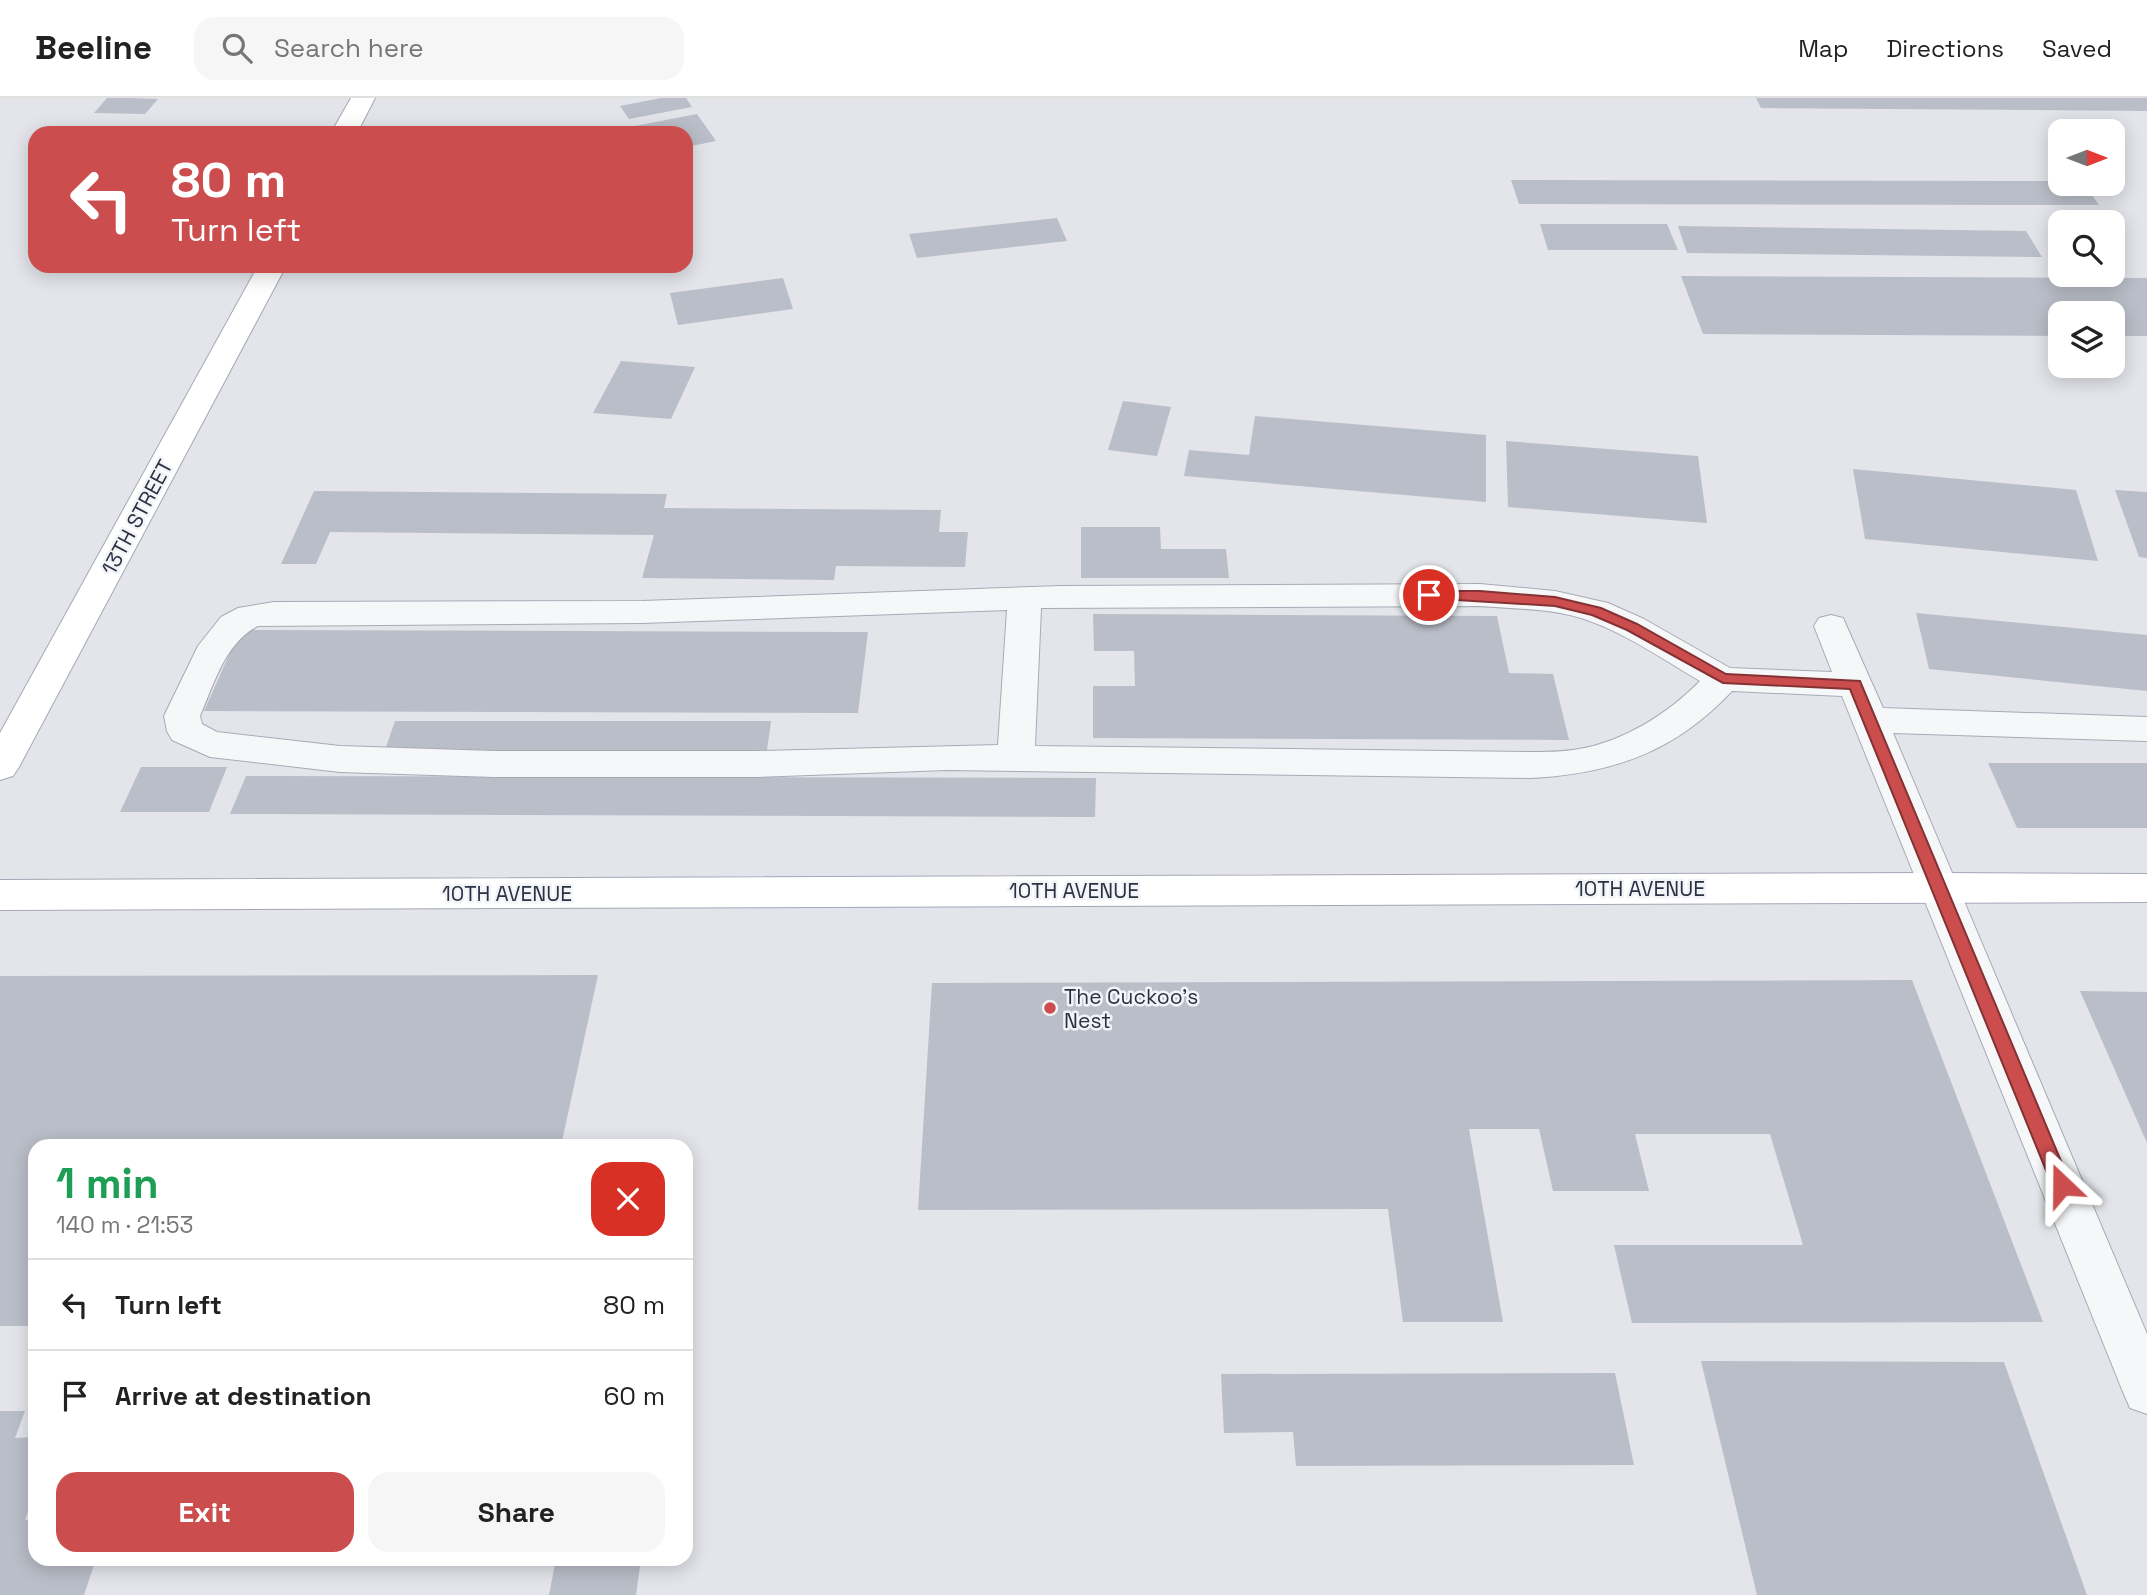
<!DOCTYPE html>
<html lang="en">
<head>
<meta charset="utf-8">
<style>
	:root { --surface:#fff; --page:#f6f6f6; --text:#222; --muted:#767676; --line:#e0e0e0; --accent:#cb4d4e }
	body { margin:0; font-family:"Space Grotesk",sans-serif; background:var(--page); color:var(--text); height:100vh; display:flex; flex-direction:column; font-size:26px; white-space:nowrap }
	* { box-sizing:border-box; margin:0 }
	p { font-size:23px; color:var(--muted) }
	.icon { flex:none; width:38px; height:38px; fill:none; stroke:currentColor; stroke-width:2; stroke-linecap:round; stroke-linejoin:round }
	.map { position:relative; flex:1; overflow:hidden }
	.details { position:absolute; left:28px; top:1041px; width:665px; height:427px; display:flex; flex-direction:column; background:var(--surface); border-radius:21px; box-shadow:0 4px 18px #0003 }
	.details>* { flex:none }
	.hud { position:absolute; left:28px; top:28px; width:665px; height:147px; border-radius:21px; box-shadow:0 4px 18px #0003; background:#cb4d4e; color:#fff; overflow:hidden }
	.needle { width:46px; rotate:90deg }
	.buttons { position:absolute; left:2048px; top:21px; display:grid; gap:14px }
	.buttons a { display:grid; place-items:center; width:77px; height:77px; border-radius:14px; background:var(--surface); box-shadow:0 4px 18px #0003; font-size:35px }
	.pin { position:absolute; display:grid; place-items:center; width:60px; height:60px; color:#fff; margin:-30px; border:4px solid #fff; border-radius:50%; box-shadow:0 2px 7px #0007 }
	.me { position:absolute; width:77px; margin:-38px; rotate:337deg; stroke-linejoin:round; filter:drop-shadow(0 0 5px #0008) }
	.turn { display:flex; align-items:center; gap:24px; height:147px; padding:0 28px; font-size:32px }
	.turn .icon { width:91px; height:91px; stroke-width:2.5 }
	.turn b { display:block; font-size:49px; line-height:60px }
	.round { display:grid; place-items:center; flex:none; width:74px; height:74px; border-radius:21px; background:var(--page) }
	.headline { display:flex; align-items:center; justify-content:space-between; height:119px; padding:0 28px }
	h1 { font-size:42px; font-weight:700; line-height:52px; color:#1e9e55 }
	.button { display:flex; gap:14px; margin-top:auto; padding:14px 28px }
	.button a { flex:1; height:80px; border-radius:21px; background:var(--accent); color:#fff; font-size:28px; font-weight:700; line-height:80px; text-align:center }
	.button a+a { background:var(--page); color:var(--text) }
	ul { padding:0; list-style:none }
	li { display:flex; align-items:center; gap:21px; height:91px; padding:0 28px; border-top:2px solid var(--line) }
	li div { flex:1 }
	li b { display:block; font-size:26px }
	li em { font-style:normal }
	header { display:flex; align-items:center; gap:42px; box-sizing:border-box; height:98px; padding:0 35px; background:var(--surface); border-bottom:2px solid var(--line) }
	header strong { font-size:33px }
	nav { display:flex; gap:38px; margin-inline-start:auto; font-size:24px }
	.search { width:490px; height:63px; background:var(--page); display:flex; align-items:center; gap:18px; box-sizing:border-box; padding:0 24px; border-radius:21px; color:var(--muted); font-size:26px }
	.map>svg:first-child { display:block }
	.building { fill:#babec8 }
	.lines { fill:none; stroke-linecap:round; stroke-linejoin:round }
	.minor-casing { stroke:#a8abb5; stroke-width:2 }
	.major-casing { stroke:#a3a8b6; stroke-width:2 }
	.minor { fill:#f6f7f9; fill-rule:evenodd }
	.major { fill:#fff; fill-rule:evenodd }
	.route { fill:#cb4d4e; stroke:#843233; stroke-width:2 }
	.poi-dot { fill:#cb4d4e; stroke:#f3f4f8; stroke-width:2.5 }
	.labels { text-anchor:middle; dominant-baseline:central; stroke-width:5; stroke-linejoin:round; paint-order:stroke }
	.street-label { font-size:21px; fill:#2b3143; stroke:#f3f4f8 }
	.poi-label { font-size:21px; fill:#2b3143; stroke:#f3f4f8; text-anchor:start }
</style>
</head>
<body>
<header>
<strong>Beeline</strong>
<div class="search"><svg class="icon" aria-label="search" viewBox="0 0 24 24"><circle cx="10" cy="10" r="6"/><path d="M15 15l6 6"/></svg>Search here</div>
<nav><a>Map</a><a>Directions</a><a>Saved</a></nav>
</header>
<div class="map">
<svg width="2147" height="1497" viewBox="0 0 2147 1497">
	<rect width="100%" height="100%" fill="#e3e5eb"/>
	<!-- building -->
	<g class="building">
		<polygon points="107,0 127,0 158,1 145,16 94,15"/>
		<polygon points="661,0 686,0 692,9 629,21 620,8"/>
		<polygon points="1756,0 2147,0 2147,13 1761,10"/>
		<polygon points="697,16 716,43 686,49 686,35 639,35 635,28"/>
		<polygon points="1511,82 2060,83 2060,86 2084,86 2099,107 1519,106"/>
		<polygon points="1057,120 1067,143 917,160 909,136"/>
		<polygon points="1540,126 1667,126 1678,152 1548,152"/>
		<polygon points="1678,128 2026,133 2042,159 1687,155"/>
		<polygon points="1681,178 2147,180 2147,238 2112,238 2112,215 2060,215 2060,238 1703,236"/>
		<polygon points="783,180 793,211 678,227 670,195"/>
		<polygon points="621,263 695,269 671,321 593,315"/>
		<polygon points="1123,303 1171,309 1157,358 1108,352"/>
		<polygon points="1255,318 1486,337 1486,404 1184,378 1189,352 1249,357"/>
		<polygon points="1506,343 1698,358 1707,425 1508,409"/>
		<polygon points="1853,371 2076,392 2098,463 1865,441"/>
		<polygon points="2115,392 2147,394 2147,460 2139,459"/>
		<polygon points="314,393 667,396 664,410 941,412 939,434 968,434 965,469 836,468 834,482 642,480 654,437 330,434 316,466 281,466"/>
		<polygon points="1081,429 1160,429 1161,451 1226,451 1229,480 1081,480"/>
		<polygon points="1916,515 2147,537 2147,593 1929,571"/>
		<polygon points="1093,516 1497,518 1509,575 1553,576 1569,642 1093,640 1093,588 1135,588 1134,553 1094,553"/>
		<polygon points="240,532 868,534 858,615 204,613"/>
		<polygon points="395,623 771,623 767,652 385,652"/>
		<polygon points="1988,665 2147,665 2147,730 2017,730"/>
		<polygon points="141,669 227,669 209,714 120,714"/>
		<polygon points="246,678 1096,680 1095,719 230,716"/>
		<polygon points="598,877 561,1048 35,1048 35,1228 0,1228 0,878"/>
		<polygon points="1912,882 2043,1224 1632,1225 1614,1147 1803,1147 1770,1036 1635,1036 1649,1093 1553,1093 1539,1031 1469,1031 1503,1224 1403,1224 1388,1111 918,1112 932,885"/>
		<polygon points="2080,893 2147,894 2147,1045"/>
		<polygon points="1701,1263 2004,1264 2087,1497 1757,1497"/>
		<polygon points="1615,1275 1634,1367 1296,1368 1293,1334 1224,1335 1221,1276"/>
		<polygon points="0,1313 25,1313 15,1340 35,1339 35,1393 25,1422 35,1422 35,1461 96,1461 84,1497 0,1497"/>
		<polygon points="556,1461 641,1461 636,1497 549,1497"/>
	</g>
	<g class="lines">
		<defs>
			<path id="minor" d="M1480 486 1555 493 1608 505 1644 521 1730 570 1832 574 1814 528 1819 520 1831 517 1843 520 1883 610 2147 619V643L1893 635 2147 1236V1316L2130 1310 2123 1294 1842 598 1732 593C1675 654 1612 676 1530 680L947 672 758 679H494L340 674 210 659 172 642 167 633 164 618 198 548 221 519 238 510 274 504 642 503 1061 488ZM1480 508C1515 511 1553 510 1587 522 1627 536 1664 562 1700 583 1669 615 1623 644 1579 651 1563 654 1546 654 1530 654L1035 648 1041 510ZM1007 512 998 647 758 653H494L340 648 217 634 202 626 200 618C214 586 225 545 258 528L642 525Z"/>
			<g id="major">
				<polygon points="351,0 375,0 357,35 331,35"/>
				<polygon points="258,168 286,168 19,669 13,678 0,682 0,635"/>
				<polygon points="1938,775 2147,776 2147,804 0,812 0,782"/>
			</g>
		</defs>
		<!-- minor casing -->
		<use href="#minor" class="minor-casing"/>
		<!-- major casing -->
		<use href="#major" class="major-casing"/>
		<!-- minor -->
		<use href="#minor" class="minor"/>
		<!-- major -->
		<use href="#major" class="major"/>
	</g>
	<!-- route -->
	<polygon class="route" points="1429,493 1480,493 1555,499 1601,510 1637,526 1726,576 1860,583 2071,1087 2068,1092 2062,1095 2055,1092 2052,1087 1850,591 1723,585 1627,532 1592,517 1555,508 1424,500 1422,497"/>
	<!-- markers -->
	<circle class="poi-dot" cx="1050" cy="910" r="7"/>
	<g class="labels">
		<!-- street labels -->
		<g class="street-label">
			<text transform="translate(137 419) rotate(-62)">13TH STREET</text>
			<text x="1640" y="790">10TH AVENUE</text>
			<text x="1074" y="792">10TH AVENUE</text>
			<text x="507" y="795">10TH AVENUE</text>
		</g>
		<!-- poi labels -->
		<g class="poi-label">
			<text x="1064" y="898">The Cuckoo’s<tspan x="1064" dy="24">Nest</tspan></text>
		</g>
	</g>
</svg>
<div class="buttons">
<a><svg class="needle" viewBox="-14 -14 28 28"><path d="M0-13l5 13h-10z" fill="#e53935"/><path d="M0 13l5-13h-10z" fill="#767676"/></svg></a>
<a><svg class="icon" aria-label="search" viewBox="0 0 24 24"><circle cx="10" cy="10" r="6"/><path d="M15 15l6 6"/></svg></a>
<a><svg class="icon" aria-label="layers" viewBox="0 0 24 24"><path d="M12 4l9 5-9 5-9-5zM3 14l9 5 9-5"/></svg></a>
</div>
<div class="pin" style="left:1429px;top:497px;background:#d93025"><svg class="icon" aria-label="arrive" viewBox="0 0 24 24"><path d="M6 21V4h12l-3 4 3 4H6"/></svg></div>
<svg class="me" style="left:2062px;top:1087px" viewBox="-20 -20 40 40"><path d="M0-17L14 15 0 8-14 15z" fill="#cb4d4e" stroke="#fff" stroke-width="4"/></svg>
<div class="hud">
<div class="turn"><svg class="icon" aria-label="left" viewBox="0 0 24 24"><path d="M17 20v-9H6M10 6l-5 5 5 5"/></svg><div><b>80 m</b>Turn left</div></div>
</div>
<section class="details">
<div class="headline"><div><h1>1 min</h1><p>140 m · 21:53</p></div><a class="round" style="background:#d93025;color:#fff"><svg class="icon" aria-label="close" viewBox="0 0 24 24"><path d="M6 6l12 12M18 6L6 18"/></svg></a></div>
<ul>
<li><svg class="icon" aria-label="left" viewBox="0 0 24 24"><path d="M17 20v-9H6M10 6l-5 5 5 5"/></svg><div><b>Turn left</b></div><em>80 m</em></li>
<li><svg class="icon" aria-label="arrive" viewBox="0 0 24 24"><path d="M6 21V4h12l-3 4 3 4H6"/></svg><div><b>Arrive at destination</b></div><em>60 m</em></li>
</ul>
<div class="button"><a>Exit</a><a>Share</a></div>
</section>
</div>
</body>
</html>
